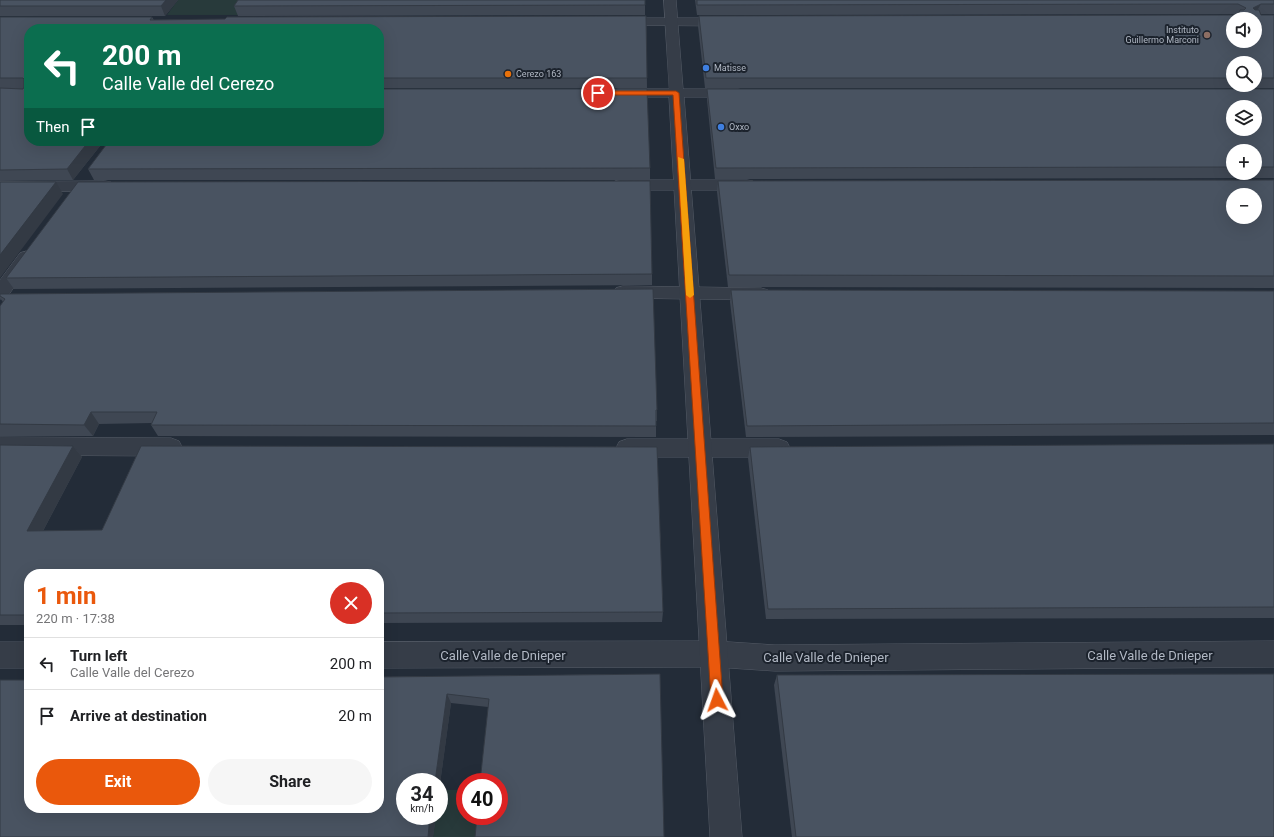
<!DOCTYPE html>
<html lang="en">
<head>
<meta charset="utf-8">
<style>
	:root { --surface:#fff; --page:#f6f6f6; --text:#202124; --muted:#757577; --line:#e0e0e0; --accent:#ea580c }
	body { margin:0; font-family:Roboto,sans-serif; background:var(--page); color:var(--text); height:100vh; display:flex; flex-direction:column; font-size:15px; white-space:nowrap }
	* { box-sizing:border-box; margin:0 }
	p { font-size:13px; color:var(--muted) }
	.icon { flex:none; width:22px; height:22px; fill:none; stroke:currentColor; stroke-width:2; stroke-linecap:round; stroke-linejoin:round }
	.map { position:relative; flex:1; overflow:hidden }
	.panel { position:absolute; left:24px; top:569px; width:360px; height:244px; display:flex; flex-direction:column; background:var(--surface); border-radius:16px; box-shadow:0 4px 16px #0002 }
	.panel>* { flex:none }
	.guide { position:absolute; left:24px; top:24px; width:360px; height:122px; border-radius:16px; box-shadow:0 4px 16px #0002; background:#0b6e4f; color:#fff; overflow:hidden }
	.controls { position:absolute; left:1226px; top:12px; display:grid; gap:8px }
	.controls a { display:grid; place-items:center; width:36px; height:36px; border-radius:50%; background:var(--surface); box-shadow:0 4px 16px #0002; font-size:20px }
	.speed { position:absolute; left:396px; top:773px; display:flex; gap:8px; font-size:20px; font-weight:700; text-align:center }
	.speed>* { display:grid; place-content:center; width:52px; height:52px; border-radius:50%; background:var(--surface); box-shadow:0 4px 16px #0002; line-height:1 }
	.speed small { font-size:10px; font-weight:400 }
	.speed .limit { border:6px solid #d22; background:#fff; color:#111 }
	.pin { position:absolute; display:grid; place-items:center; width:34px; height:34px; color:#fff; margin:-17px; border:2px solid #fff; border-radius:50%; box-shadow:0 1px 4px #0007 }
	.me { position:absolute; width:44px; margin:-22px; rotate:356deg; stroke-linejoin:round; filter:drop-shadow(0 0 3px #0008) }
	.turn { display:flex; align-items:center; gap:14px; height:84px; padding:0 12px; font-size:18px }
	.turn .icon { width:52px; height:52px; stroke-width:2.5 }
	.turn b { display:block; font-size:28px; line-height:34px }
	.then { display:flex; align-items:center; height:38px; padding:0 12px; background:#0003; gap:8px; font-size:15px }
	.round { display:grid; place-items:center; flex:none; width:42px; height:42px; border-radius:21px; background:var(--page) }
	.headline { display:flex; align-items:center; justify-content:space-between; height:68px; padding:0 12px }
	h1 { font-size:24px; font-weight:700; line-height:30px; color:var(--accent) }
	.cta { display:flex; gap:8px; margin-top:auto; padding:8px 12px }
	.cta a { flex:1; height:46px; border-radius:24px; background:var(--accent); color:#fff; font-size:16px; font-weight:700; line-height:46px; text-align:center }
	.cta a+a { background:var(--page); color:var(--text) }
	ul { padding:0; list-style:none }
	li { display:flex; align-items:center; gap:12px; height:52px; padding:0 12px; border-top:1px solid var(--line) }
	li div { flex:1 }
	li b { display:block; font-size:15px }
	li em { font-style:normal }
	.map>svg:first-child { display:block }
	.green { fill:#283a3b }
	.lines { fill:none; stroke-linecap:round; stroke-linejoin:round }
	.minor-casing { stroke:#545b66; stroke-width:1 }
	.tertiary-casing { stroke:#545b66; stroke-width:1 }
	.minor { fill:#363d48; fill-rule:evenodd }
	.tertiary { fill:#363d48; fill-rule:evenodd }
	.wall { fill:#3f4753; fill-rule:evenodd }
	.shaded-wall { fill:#333a44 }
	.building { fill:#495361; stroke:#333a44; fill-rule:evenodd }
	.route { fill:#ea580c; stroke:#983908 }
	.slow { fill:#f59e0b }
	.education-dot { fill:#8d6e63; stroke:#1c232d; stroke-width:1.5 }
	.shop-dot { fill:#3f7fe0; stroke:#1c232d; stroke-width:1.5 }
	.food-dot { fill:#e8710a; stroke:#1c232d; stroke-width:1.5 }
	.labels { text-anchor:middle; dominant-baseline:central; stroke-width:4; stroke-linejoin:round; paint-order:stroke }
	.far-poi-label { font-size:9px; fill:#b1b8c4; stroke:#1c232d; text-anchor:start }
	.near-street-label { font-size:13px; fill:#b1b8c4; stroke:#1c232d }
</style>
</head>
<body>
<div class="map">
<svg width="1274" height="837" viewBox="0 0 1274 837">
	<rect width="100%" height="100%" fill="#232c38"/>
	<!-- green -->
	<g class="green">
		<polygon points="178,0 248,0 238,15 167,15"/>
		<polygon points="439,790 465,790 465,816 481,816 479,837 433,837 436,816 439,816"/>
	</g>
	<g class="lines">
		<defs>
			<g id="minor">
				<polygon points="616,18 728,18 733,19 735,22 733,25 728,26 611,25 609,22 611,19"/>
				<polygon points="621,180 747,180 753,181 755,185 753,189 747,190 621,190 615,189 613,185 615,181"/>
				<polygon points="105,181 111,182 113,186 111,190 105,191 0,192 0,182"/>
				<polygon points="27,251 34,253 36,257 7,297 0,299 0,280 20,253"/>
				<polygon points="623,286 761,288 768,290 771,294 768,298 761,300 623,298 616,296 613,292 616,288"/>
				<polygon points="0,437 171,438 179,441 182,447 179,453 171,456 0,455"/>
				<polygon points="627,439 779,439 787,442 790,448 787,454 779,457 627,457 619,454 616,448 619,442"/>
				<polygon points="714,641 775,645 1274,641 1274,667 775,671 714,667 379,668 379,642"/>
				<rect x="0" y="642" width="29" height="26"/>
			</g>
			<polygon id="tertiary" points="664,0 676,0 683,89 738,89 743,90 745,93 743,96 738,97 684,97 742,837 710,837 669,97 618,97 613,96 611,93 613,90 618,89 669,89"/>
		</defs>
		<!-- minor casing -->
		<use href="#minor" class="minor-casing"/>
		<!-- tertiary casing -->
		<use href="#tertiary" class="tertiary-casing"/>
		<!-- minor -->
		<use href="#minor" class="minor"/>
		<!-- tertiary -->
		<use href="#tertiary" class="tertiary"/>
	</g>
	<!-- wall -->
	<g class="wall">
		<polygon points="0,0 178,0 165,16 0,16"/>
		<polygon points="645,0 645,15 238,16 234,6"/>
		<path d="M695 0H1274V14H1260L1261 15H1274V88H705L698 26 699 16 1234 15 1233 14 697 15ZM1233 63H1255V85H1233Z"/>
		<polygon points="646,16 647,88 379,88 379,29 29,29 29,141 104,141 73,180 0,181 0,17 152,17 154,20 225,19 227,17"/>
		<path d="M707 89H1274V178L715 179 707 100ZM1233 151H1255V173H1233Z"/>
		<polygon points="650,168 650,180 94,180 88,169"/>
		<polygon points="1274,180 1274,288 728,287 717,192 718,181"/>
		<polygon points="652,274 652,285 14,289 6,278"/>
		<polygon points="731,290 1274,291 1274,435 746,437 730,302"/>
		<polygon points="0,294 657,410 657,421 656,421 656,437 158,436 151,425 152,423 99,424 93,436 0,436 0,306 3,302 0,298"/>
		<polygon points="1274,444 1274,618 766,619 748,458 750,447"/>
		<polygon points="0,445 73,446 82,457 43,531 102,530 141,446 657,447 663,612 662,622 379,623 379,574 29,574 29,625 0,625"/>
		<polygon points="660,674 488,707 451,703 439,791 439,782 405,816 436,816 433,837 0,837 379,677"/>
		<polygon points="777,675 1274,837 792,837 774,685"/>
	</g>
	<!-- shaded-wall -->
	<g class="shaded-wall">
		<polygon points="166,0 178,0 165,16 161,6"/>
		<polygon points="1261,4 1255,14 1253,8"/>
		<polygon points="89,141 104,141 73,180 67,169"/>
		<polygon points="56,182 63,194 0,278 0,255"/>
		<polygon points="91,412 99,424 93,436 84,425"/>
		<polygon points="73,446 82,457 37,542 27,531"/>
		<polygon points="447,694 451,703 439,791 439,782 435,782"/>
		<polygon points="430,816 436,816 433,837 428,837"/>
	</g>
	<!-- building -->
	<g class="building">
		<polygon points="0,0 166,0 161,6 0,6"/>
		<polygon points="238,0 645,0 645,5 234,6"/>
		<path d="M697 0H1274V4H1261L1253 8 1255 10H1259L1261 15H1274V78H1255V63H1233V78H706L699 16 1238 15 1240 10H1244L1246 8 1238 4 697 5ZM1233 19H1255V41H1233Z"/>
		<polygon points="646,16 647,78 379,78 379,29 29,29 29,141 89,141 67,169 0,170 0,88 23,89 24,87 24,79 23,78 0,78 0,17 152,17 150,20 225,19 227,17"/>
		<polygon points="379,89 647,89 650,168 88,169 109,141 379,141"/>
		<path d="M707 89H1274V167H1255V151H1233V167L716 168ZM1233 107H1255V129H1233Z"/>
		<path d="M1274 180V276L729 275 718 181ZM1233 195H1255V217H1233Z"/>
		<polygon points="650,181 652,274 6,278 78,182"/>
		<polygon points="0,182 56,182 0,255"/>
		<polygon points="653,289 657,410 656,410 656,426 151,425 157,412 91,412 84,425 0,424 0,306 5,299 0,296 0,294"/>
		<polygon points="731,290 1274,291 1274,423 747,426"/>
		<polygon points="1274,444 1274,607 768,609 750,447"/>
		<polygon points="0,445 73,446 27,531 102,530 141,446 657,447 663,612 379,613 379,574 29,574 29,615 0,615"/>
		<polygon points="660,674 664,837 475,837 477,816 499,816 499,782 480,782 489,699 447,694 435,782 405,782 405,816 430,816 428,837 0,837 0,680 29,680 29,808 379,808 379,677"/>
		<polygon points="1274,674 1274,837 796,837 777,675"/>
	</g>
	<!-- route -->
	<polygon class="route" points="676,91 679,93 723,700 721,704 717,706 713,704 711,700 673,95 598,95 595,93 598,91"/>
	<!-- slow -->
	<polygon class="slow" points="678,157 684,159 694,295 690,298 686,295"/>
	<!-- markers -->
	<circle class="education-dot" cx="1207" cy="35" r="4"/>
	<g class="shop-dot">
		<circle cx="706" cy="68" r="4"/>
		<circle cx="721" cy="127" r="4"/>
	</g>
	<circle class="food-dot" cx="508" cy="74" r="4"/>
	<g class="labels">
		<!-- far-poi labels -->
		<g class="far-poi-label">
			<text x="1199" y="30" text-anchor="end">Instituto<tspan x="1199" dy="10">Guillermo Marconi</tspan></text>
			<text x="714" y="68">Matisse</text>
			<text x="516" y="74">Cerezo 163</text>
			<text x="729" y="127">Oxxo</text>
		</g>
		<!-- near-street labels -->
		<g class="near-street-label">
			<text x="503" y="655">Calle Valle de Dnieper</text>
			<text x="1150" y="655">Calle Valle de Dnieper</text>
			<text x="826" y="657">Calle Valle de Dnieper</text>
		</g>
	</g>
</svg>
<div class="controls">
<a><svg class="icon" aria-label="sound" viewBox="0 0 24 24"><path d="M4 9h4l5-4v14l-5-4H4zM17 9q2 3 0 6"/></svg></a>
<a><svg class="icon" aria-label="search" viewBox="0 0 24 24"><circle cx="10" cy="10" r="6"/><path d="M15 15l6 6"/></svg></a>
<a><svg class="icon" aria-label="layers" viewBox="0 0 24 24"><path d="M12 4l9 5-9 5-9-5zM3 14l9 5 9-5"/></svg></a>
<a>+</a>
<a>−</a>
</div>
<div class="speed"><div>34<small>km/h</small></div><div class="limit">40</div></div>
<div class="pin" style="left:598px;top:93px;background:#d93025"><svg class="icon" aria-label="arrive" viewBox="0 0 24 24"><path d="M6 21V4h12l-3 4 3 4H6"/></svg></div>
<svg class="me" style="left:717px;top:700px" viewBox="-20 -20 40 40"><path d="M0-17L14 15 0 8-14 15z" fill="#ea580c" stroke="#fff" stroke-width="4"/></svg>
<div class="guide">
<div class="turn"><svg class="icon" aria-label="left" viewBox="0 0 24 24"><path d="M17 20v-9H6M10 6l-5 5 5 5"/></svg><div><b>200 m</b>Calle Valle del Cerezo</div></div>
<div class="then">Then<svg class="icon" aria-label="arrive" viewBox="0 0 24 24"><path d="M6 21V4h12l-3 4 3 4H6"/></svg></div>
</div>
<section class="panel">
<div class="headline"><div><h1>1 min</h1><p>220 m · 17:38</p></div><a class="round" style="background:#d93025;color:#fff"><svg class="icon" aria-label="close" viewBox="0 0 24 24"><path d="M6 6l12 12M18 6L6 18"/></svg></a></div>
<ul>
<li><svg class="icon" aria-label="left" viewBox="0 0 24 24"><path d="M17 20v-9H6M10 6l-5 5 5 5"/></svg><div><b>Turn left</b><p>Calle Valle del Cerezo</p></div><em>200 m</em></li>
<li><svg class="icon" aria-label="arrive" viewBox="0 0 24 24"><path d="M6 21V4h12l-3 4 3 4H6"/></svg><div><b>Arrive at destination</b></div><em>20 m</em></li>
</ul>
<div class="cta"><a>Exit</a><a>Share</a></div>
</section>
</div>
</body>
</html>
